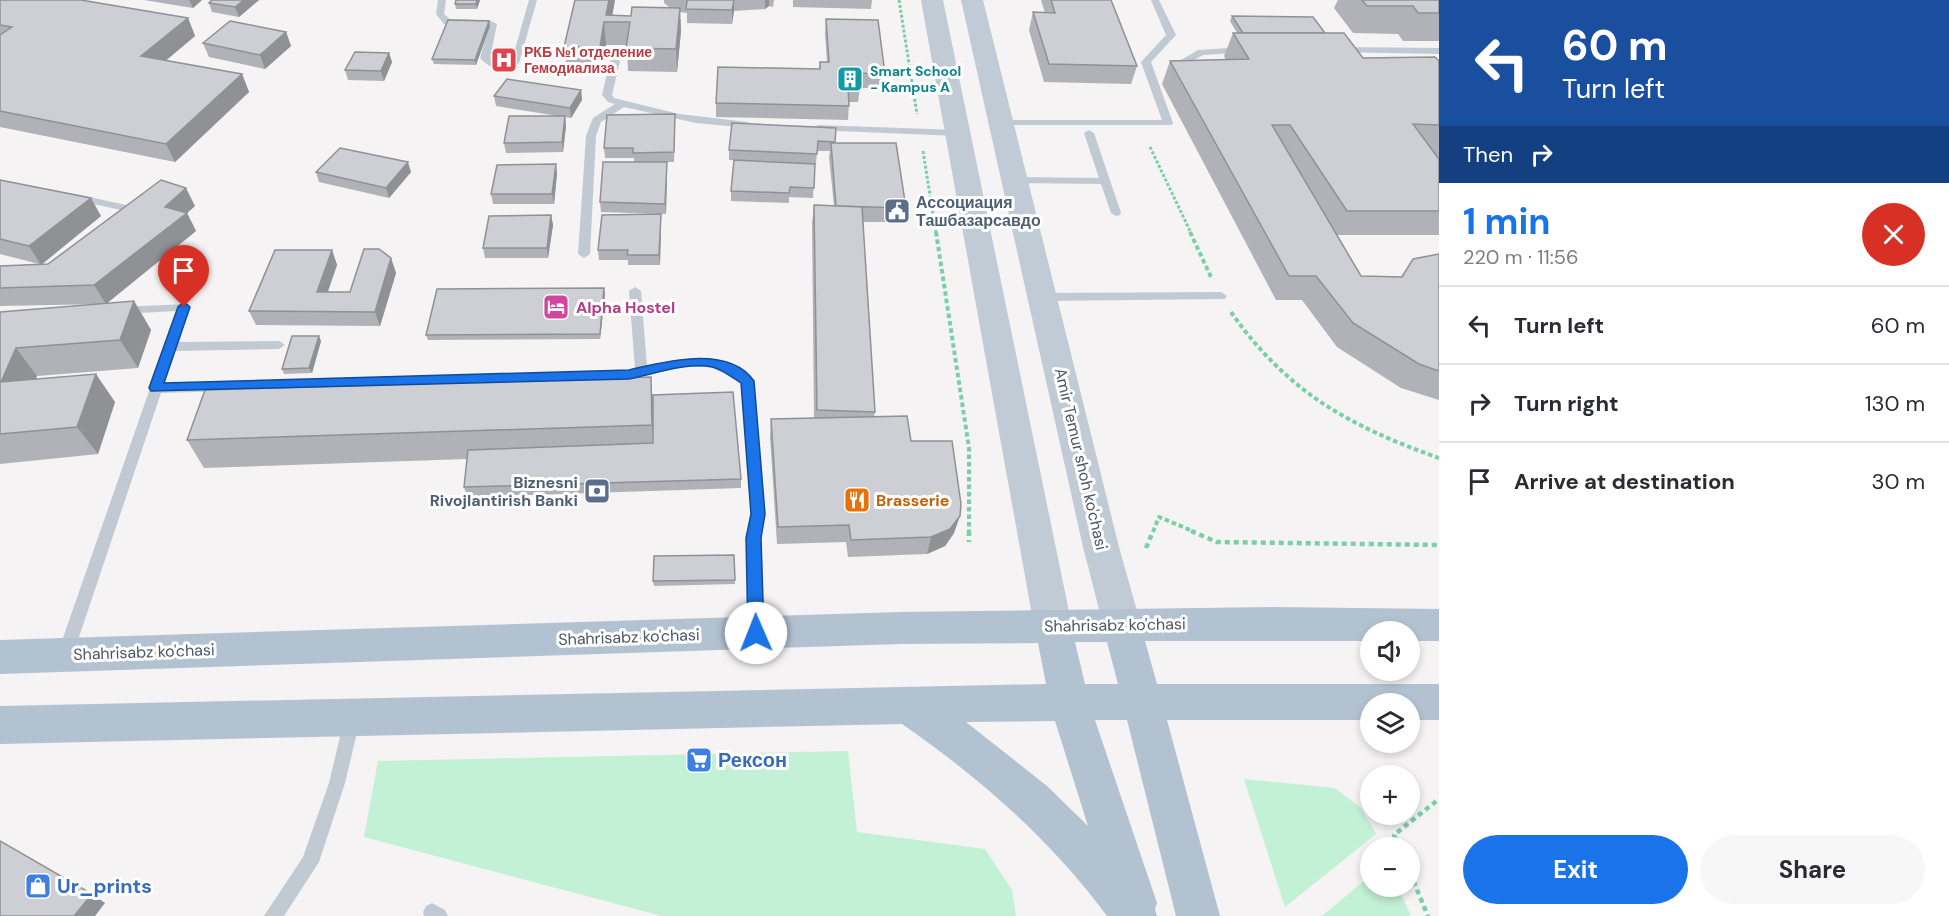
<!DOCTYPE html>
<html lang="en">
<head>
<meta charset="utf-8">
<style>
	:root { --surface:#fff; --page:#f7f7f7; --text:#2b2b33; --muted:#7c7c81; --line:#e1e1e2; --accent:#1a73e8 }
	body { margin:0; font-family:"DM Sans",sans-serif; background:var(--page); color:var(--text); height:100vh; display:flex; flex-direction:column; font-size:22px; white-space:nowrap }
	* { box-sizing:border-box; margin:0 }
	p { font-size:20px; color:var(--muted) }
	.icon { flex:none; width:33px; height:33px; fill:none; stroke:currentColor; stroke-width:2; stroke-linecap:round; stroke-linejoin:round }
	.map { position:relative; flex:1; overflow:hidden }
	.panel { display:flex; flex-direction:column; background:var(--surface); width:510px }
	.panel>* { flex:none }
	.guide { background:#1a4fa0; color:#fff; overflow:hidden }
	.buttons { position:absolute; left:1360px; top:621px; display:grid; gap:12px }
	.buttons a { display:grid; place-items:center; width:60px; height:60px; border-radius:50%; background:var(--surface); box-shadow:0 3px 9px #0003; font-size:30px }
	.pin { position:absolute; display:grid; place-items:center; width:51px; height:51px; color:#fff; margin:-62px -26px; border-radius:50% 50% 50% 0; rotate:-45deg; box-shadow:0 0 6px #0007 }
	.pin .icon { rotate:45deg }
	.me { position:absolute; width:66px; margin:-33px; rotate:359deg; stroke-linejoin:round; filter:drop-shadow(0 0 4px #0008) }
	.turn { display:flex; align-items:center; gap:21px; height:126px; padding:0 24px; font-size:27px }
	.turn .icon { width:78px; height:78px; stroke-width:2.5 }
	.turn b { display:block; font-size:42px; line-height:51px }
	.then { display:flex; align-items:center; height:57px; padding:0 24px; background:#0003; gap:12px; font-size:22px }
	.round { display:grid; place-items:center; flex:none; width:63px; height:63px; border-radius:32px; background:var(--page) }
	.head { display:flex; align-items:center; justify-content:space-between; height:102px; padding:0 24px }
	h1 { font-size:36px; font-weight:700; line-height:45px; color:var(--accent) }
	.action { display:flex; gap:12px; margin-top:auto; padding:12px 24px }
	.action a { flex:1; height:69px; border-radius:36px; background:var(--accent); color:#fff; font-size:24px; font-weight:700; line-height:69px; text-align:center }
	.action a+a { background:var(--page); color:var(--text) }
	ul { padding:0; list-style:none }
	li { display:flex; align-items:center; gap:18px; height:78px; padding:0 24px; border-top:2px solid var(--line) }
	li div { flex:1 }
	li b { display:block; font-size:22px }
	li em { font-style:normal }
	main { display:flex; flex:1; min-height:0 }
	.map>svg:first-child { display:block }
	.green { fill:#c3f1d5 }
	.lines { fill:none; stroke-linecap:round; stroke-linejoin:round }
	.path-far2 { stroke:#7ad0a6; stroke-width:3; stroke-dasharray:3 2; stroke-linecap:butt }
	.path-far1 { stroke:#7ad0a6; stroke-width:4; stroke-dasharray:4.5 3; stroke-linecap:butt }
	.path { stroke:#7ad0a6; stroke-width:4.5; stroke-dasharray:5 4; stroke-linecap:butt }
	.service { fill:#c1cad2; fill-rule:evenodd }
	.secondary { fill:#c1cbd6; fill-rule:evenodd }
	.primary { fill:#b3c2d1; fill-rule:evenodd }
	.wall { fill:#b0b2b7 }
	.shaded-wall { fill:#909195 }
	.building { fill:#cdcfd5; stroke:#909195; stroke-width:1.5 }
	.route { fill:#1a73e8; stroke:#114b97; stroke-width:1.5 }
	.labels { text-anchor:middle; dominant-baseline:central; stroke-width:6; stroke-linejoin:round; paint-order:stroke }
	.far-health-label { font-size:14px; font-weight:bold; fill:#be3a42; stroke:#fff; text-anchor:start }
	.far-culture-label { font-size:14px; font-weight:bold; fill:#0d838f; stroke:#fff; text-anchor:start }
	.service-label { font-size:16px; font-weight:bold; fill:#4e5e75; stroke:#fff; text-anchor:start }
	.hotel-label { font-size:16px; font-weight:bold; fill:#b23c85; stroke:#fff; text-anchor:start }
	.street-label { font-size:16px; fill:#4a5661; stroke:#fff }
	.food-label { font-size:16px; font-weight:bold; fill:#c56008; stroke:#fff; text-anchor:start }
	.near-shop-label { font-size:20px; font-weight:bold; fill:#366cbe; stroke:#fff; text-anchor:start }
</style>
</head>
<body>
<main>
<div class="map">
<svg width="1439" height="916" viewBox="0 0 1439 916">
	<rect width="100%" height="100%" fill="#f5f3f3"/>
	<!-- green -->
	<g class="green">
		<polygon points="848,751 857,832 985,849 1012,890 1016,916 662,916 364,837 378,761"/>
		<polygon points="1244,779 1335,788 1361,808 1376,834 1285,907"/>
		<polygon points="1371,875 1371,886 1398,887 1411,916 1322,916"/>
	</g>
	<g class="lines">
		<!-- path-far2 -->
		<g class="path-far2">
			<polyline points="899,0 917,114"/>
			<polyline points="1150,147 1191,233"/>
			<polyline points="923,151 936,233"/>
		</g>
		<!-- path-far1 -->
		<g class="path-far1">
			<polyline points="936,232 969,448 969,532"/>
			<polyline points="1190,232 1211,277"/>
			<path d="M1231 312C1287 392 1349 426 1439 458"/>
			<polyline points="1153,532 1159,517 1195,532"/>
		</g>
		<!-- path -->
		<g class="path">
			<polyline points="969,531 969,542"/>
			<polyline points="1191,531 1217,542 1439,545"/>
			<polyline points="1146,548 1153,531"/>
			<polyline points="1399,848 1394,835 1439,799"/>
			<polyline points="1410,873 1428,916"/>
		</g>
		<!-- service -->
		<g class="service">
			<path d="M438 0H446L444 14 450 19 489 20 497 24 490 58 500 63 512 60 529 0H537L519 63C505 70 491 71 480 58L489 27 444 24 436 14Z"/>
			<polygon points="1151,0 1159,0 1176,35 1151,62 1173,123 1172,125 997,125 997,121 1001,120 1162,120 1141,62 1166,35"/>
			<polygon points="1245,47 1248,48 1248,52 1203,55 1177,69 1169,67 1198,50"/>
			<polygon points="1339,47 1439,48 1439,54 1336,52 1336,48"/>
			<polygon points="615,58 620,61 612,95 614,98 679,114 748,122 753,125 748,128 696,123 624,107 601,122 596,136 590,254 584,258 578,254 586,136 593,118 615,104 608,102 602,95 610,61"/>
			<polygon points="818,125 957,130 962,133 957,136 814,130 813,128"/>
			<polygon points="1089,130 1094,133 1121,213 1120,215 1116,216 1111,213 1101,184 1015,183 1010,180 1015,177 1099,178 1084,133"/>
			<polygon points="75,194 131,206 137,210 130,219 122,219 121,217 125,211 71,199 70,197"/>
			<polygon points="635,287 641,291 647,366 680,359 714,359 751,378 753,381 765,514 760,538 764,633 761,638 756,640 751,638 748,633 746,538 751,514 741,383 712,367 680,367 629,380 161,393 73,655 71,660 65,662 59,660 57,655 177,311 122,314 116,310 118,307 188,304 190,307 178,342 279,341 285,345 279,349 175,351 164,383 629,370 635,369 629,291"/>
			<polygon points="1221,292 1227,296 1225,299 1043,301 1037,297 1043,293"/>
			<polygon points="352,712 358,715 360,720 345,783 319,862 284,916 264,916 303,857 329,783 344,720 346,715"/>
			<polygon points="432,903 445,910 448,916 424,916 423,912 426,906"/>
		</g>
		<!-- secondary -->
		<g class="secondary">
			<polygon points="921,0 943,0 1072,626 1066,638 1053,642 1040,638 1034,626"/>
			<polygon points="961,0 983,0 1119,547 1141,625 1135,637 1122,641 1109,637 1103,625 1083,547"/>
		</g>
		<!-- primary -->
		<path class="primary" d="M1274 607 1439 609V641H1410V632H1371V641H1145L1157 684H1439V720H1410V704H1371V720H1167L1220 916H1176L1127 720H1095L1157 903 1155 909 1157 916H1107C1051 840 980 778 902 724L0 744V706L1046 684 1038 643 900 644 0 674V640L900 612ZM1075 642H1107L1118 684H1085ZM1055 721 1088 826 1047 786 966 722Z"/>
	</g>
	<!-- wall -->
	<g class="wall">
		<polygon points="0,0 188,18 195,36 166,60 242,74 249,92 175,162 0,127"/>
		<polygon points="144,0 202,0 193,8"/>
		<polygon points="259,0 239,17 212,12 209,3"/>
		<polygon points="480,0 477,9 456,9 455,4"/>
		<polygon points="575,0 615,0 612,16 631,16 670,8 664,3 664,0 774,0 773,7 769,6 765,9 734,11 732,24 687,23 687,13 680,12 681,31 677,72 628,71 627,45 606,45 602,71 567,70 564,47"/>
		<polygon points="793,0 872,0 871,9 793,7"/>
		<polygon points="1041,0 1111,0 1137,66 1131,84 1044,82 1029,30 1033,12 1045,13"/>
		<polygon points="1338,0 1439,0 1439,41 1403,41 1398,34 1353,33 1334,8"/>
		<polygon points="1232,16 1325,33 1363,58 1439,61 1439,235 1336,235 1361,276 1401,277 1413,259 1439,254 1439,400 1401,388 1337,347 1302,300 1276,300 1162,84 1170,61 1226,60 1224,56 1233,33 1237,33 1230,21"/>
		<polygon points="826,19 885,74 883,88 860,88 858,102 849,102 848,120 716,117 716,103 819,69 820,62 827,62 825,33"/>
		<polygon points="489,21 490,26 476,65 434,64 432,59"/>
		<polygon points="286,32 291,46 265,69 209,57 203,43"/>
		<polygon points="389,53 392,62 384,81 348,80 345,70"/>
		<polygon points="581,90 582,100 571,118 565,117 566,126 563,152 506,153 504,143 558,116 496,106 494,96"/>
		<polygon points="675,114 674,162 667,162 666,214 601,212 600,202 634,162 634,158 605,158 604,148"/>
		<polygon points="732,123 835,142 835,143 906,208 904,222 863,222 875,412 874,417 911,441 954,533 945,546 927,554 848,557 846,542 777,544 770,437 771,419 814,418 812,223 814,205 834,206 829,157 830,151 817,151 816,164 815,164 813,198 789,197 789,203 731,201 731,191 791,163 729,160 729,150"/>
		<polygon points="556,164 557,174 554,204 493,204 491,194"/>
		<polygon points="316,172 411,172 389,198 319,182"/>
		<polygon points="0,180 101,216 42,264 48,264 195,206 187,213 196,231 106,304 134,301 151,330 138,368 37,376 36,379 115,402 98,454 0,464 0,312 103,304 0,306 0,266 39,264 0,254"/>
		<polygon points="551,215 553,225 548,258 485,258 483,248"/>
		<polygon points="661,224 660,265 628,265 628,260 599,260 598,250"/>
		<polygon points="332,250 337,265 328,292 350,292 391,258 396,273 380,326 256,325 249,311"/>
		<polygon points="604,288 605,294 600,339 428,340 426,335"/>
		<polygon points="321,341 312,373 284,374 282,369"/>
		<polygon points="653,395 741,479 741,488 467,497 464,487 467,459 204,468 187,440"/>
		<polygon points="734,555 735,584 654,586 653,581"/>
	</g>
	<!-- shaded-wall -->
	<g class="shaded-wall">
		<polygon points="189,0 202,0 193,8"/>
		<polygon points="244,0 259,0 239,17 235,7"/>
		<polygon points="477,0 480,0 477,9 476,4"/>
		<polygon points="609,0 615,0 611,22 606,15"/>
		<polygon points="734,0 734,11 732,24 732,10"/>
		<polygon points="765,0 769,0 769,6 765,9"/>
		<polygon points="680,8 681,31 677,72 676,49"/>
		<polygon points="188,18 195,36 150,74 141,56"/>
		<polygon points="489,21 490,26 476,65 475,60"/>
		<polygon points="604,22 606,45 602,71 600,47"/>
		<polygon points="286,32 291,46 265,69 260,55"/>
		<polygon points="389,53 392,62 384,81 381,71"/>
		<polygon points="242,74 249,92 175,162 166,144"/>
		<polygon points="581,90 582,100 571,118 570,108"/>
		<polygon points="565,116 566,126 563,152 562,142"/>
		<polygon points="408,162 411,172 389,198 386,188"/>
		<polygon points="667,162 667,172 666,214 665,204"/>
		<polygon points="556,164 557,174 554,204 552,194"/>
		<polygon points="186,188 195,206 187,213 196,231 106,304 94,285 165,207"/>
		<polygon points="91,198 101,216 41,265 29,246"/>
		<polygon points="661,214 661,224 660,265 659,255"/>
		<polygon points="551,215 553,225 548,258 547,248"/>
		<polygon points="332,250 337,265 322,307 317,292"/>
		<polygon points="391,258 396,273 380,326 375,312"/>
		<polygon points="604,288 605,294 600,339 600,334"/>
		<polygon points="134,301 151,330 138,368 120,340"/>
		<polygon points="319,336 321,341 312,373 309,368"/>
		<polygon points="16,348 37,376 23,410 1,382"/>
		<polygon points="96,374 115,402 98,454 77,427"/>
		<polygon points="651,377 653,405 654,453 652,425"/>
		<polygon points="960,516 954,533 945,546 927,554 931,537"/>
		<polygon points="92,894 105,903 95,916 74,916"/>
	</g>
	<!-- building -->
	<g class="building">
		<polygon points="0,0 81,0 188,18 141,56 242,74 166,144 0,111 0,35 12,27 0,25"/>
		<polygon points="212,0 244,0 235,7 209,3"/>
		<polygon points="456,0 477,0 476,4 455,4"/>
		<polygon points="575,0 609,0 606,15 631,16 632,7 680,8 676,49 626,48 630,22 604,22 600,47 564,47"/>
		<polygon points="687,0 734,0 732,10 686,9"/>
		<polygon points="1051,0 1111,0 1137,66 1049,64 1033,12 1055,13"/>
		<polygon points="1362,0 1439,0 1439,13 1418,13 1413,6 1367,6"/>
		<polygon points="1232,16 1313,17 1325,33 1243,33"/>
		<polygon points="826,19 878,20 885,74 858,73 860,87 848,87 849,106 716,103 718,67 820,69 820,62 829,62"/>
		<polygon points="448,20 489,21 475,60 432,59"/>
		<polygon points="230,21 286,32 260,55 203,43"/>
		<polygon points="1233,33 1344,33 1363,58 1435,57 1439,61 1439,125 1413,124 1439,159 1439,211 1347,211 1290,125 1272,125 1361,276 1402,277 1413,259 1439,254 1439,371 1419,364 1353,323 1316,276 1289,276 1170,61 1249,59"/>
		<polygon points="355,52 389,53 381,71 345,70"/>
		<polygon points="507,79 581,90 570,108 494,96"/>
		<polygon points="675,114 674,152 633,153 633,148 604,148 607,115"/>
		<polygon points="509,116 565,116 562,142 504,143"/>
		<polygon points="732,123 836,128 835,142 818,141 817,154 729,150"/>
		<polygon points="831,143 896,143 906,208 836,206"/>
		<polygon points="340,148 408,162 386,188 316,172"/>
		<polygon points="734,160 815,164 814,188 790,187 789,193 731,191"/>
		<polygon points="603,162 667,162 665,204 600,202"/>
		<polygon points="556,164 552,194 491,194 497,165"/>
		<polygon points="0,180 91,198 29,246 0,239"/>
		<polygon points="161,180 186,188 165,207 187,213 94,285 0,288 0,266 48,264"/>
		<polygon points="814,205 862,207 875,412 817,410"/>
		<polygon points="661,214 659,255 627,255 628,250 598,250 602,215"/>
		<polygon points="551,215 547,248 483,248 489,216"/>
		<polygon points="364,249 379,249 391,258 375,312 249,311 275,250 332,250 317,292 350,292"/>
		<polygon points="604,288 600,334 426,335 437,289"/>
		<polygon points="134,301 120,340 16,348 1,382 96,374 77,427 0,434 0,312"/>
		<polygon points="292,336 319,336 309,368 282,369"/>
		<polygon points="651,377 652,425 187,440 205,390"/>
		<polygon points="733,392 741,479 464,487 468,450 653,443 653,395"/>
		<polygon points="907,416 911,441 952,441 961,504 960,516 950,529 931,537 851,540 849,525 778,527 771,419"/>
		<polygon points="734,555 735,580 653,581 654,556"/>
		<polygon points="0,841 92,894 74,916 0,916"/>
	</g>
	<!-- route -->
	<path class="route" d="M184 302 190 307 164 383 629 370C664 362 728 344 754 381L765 514 761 538 764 633 761 638 756 640 750 638 748 633 746 538 751 514 741 383C732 377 722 369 712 367 686 362 654 374 629 379L151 391 149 388 178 307Z"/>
	<!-- icons -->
	<defs>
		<symbol id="hospital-square" viewBox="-11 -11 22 22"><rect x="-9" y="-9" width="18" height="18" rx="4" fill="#e0444e" stroke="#fff"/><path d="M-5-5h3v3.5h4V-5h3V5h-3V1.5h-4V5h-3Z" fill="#fff"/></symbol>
		<symbol id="building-square" viewBox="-11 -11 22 22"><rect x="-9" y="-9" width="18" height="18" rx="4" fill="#0f9aa8" stroke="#fff"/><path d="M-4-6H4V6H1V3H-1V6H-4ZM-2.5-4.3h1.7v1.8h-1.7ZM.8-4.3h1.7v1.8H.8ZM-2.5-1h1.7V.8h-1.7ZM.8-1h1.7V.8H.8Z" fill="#fff"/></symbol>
		<symbol id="civic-square" viewBox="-11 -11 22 22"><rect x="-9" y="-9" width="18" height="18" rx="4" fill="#5c6f8a" stroke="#fff"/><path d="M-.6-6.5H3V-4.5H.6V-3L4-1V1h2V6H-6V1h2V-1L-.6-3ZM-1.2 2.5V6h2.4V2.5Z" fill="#fff"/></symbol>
		<symbol id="hotel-square" viewBox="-11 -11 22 22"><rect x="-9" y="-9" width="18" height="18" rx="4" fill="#d1479c" stroke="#fff"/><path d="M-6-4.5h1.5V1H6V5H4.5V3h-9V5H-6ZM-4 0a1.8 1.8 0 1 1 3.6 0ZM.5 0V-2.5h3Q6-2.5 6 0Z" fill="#fff"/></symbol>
		<symbol id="bank-square" viewBox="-11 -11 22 22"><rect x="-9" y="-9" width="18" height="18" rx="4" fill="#5c6f8a" stroke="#fff"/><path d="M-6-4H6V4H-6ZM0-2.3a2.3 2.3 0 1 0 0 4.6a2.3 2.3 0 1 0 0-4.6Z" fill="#fff"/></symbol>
		<symbol id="restaurant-square" viewBox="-11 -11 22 22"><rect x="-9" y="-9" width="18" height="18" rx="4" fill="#e8710a" stroke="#fff"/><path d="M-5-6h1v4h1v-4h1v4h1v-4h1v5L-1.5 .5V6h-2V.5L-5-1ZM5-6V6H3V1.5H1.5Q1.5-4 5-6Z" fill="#fff"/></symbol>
		<symbol id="supermarket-square" viewBox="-11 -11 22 22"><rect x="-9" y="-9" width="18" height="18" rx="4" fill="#3f7fe0" stroke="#fff"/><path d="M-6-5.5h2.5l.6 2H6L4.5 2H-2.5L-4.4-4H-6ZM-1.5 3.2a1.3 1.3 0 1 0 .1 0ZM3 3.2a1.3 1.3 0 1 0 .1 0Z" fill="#fff"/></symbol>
		<symbol id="shop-square" viewBox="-11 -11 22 22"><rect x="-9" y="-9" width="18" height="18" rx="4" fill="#3f7fe0" stroke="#fff"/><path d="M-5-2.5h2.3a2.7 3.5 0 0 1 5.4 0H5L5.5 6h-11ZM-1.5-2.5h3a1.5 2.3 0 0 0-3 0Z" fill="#fff"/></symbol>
	</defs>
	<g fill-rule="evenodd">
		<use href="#hospital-square" x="489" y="45" width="30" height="30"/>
		<use href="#building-square" x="835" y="64" width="30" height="30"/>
		<use href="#civic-square" x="882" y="196" width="30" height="30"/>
		<use href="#hotel-square" x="541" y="292" width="30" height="30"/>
		<use href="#bank-square" x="582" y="476" width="30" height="30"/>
		<use href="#restaurant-square" x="842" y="485" width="30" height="30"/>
		<use href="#supermarket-square" x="684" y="745" width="30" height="30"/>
		<use href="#shop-square" x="23" y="871" width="30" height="30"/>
	</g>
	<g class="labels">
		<!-- far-health labels -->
		<g class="far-health-label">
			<text x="524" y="52">РКБ №1 отделение<tspan x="524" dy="16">Гемодиализа</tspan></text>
		</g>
		<!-- far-culture labels -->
		<g class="far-culture-label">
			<text x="870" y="71">Smart School<tspan x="870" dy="16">- Kampus A</tspan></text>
		</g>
		<!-- service labels -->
		<g class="service-label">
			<text x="916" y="202">Ассоциация<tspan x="916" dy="18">Ташбазарсавдо</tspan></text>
			<text x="578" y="482" text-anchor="end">Biznesni<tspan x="578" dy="18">Rivojlantirish Banki</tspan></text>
		</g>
		<!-- hotel labels -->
		<g class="hotel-label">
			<text x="576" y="307">Alpha Hostel</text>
		</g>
		<!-- street labels -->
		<g class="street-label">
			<text transform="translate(1081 459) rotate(77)">Amir Temur shoh ko'chasi</text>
			<text transform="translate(1115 625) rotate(-1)">Shahrisabz ko'chasi</text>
			<text transform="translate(629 637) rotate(-2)">Shahrisabz ko'chasi</text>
			<text transform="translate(144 652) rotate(-2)">Shahrisabz ko'chasi</text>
		</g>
		<!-- food labels -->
		<g class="food-label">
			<text x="876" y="500">Brasserie</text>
		</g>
		<!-- near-shop labels -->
		<g class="near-shop-label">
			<text x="718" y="760">Рексон</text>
			<text x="57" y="886">Ur_prints</text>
		</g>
	</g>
</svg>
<div class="buttons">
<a><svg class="icon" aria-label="sound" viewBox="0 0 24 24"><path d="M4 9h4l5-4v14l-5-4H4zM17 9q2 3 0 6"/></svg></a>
<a><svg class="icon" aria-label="layers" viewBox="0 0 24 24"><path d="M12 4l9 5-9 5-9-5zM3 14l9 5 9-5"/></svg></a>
<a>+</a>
<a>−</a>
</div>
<div class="pin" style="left:184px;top:307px;background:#d93025"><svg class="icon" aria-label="arrive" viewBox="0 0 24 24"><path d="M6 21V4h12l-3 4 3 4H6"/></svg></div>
<svg class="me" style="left:756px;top:633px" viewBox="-20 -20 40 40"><circle r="19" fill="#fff"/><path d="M0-13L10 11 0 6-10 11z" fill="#1a73e8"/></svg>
</div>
<section class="panel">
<div class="guide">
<div class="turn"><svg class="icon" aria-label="left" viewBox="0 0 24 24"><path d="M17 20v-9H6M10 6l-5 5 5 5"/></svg><div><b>60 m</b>Turn left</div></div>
<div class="then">Then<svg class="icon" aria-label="right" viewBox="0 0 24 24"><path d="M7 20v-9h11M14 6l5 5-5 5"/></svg></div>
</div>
<div class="head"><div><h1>1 min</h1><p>220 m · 11:56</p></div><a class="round" style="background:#d93025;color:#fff"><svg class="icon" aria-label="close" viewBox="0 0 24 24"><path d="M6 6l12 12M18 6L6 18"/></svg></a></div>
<ul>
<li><svg class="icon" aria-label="left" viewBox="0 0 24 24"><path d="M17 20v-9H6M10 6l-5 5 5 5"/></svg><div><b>Turn left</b></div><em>60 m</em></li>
<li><svg class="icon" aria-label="right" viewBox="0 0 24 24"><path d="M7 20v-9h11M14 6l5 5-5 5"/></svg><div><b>Turn right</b></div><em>130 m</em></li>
<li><svg class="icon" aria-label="arrive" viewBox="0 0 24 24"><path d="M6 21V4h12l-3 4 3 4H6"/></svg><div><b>Arrive at destination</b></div><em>30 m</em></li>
</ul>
<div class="action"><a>Exit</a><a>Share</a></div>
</section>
</main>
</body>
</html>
